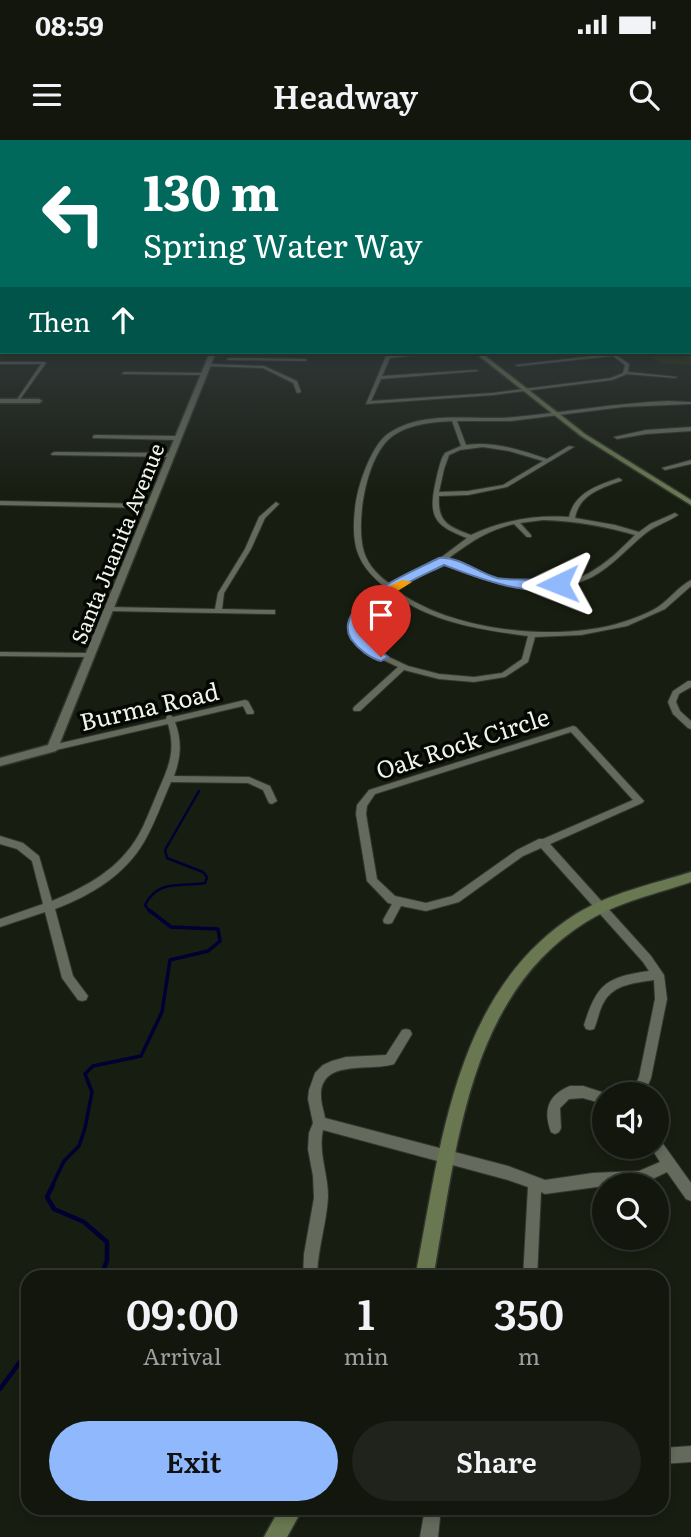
<!DOCTYPE html>
<html lang="en">
<head>
<meta charset="utf-8">
<style>
	:root { --surface:#12160d; --page:#1f231b; --text:#f1f3f6; --muted:#9c9f9d; --line:#31352e; --accent:#90b8fd }
	body { margin:0; font-family:Literata,serif; background:var(--page); color:var(--text); height:100vh; display:flex; flex-direction:column; font-size:26px; white-space:nowrap }
	* { box-sizing:border-box; margin:0 }
	p { font-size:23px; color:var(--muted) }
	.icon { flex:none; width:38px; height:38px; fill:none; stroke:currentColor; stroke-width:2; stroke-linecap:round; stroke-linejoin:round }
	.map { position:relative; flex:1; overflow:hidden }
	.panel { position:absolute; left:21px; top:1130px; width:648px; height:245px; display:flex; flex-direction:column; background:var(--surface); border-radius:21px; box-shadow:0 4px 10px #0003,0 0 0 2px var(--line) }
	.panel>* { flex:none }
	.banner { position:absolute; left:0px; top:0px; width:691px; height:214px; box-shadow:0 4px 10px #0003,0 0 0 2px var(--line); background:#00695c; color:#fff; overflow:hidden }
	.buttons { position:absolute; left:592px; top:942px; display:grid; gap:14px }
	.buttons a { display:grid; place-items:center; width:77px; height:77px; border-radius:50%; background:var(--surface); box-shadow:0 4px 10px #0003,0 0 0 2px var(--line); font-size:35px }
	.pin { position:absolute; display:grid; place-items:center; width:60px; height:60px; color:#fff; margin:-72px -30px; border-radius:50% 50% 50% 0; rotate:-45deg; box-shadow:0 0 7px #0007 }
	.pin .icon { rotate:45deg }
	.me { position:absolute; width:77px; margin:-38px; rotate:268deg; stroke-linejoin:round; filter:drop-shadow(0 0 5px #0008) }
	.turn { display:flex; align-items:center; gap:24px; height:147px; padding:0 28px; font-size:32px }
	.turn .icon { width:91px; height:91px; stroke-width:2.5 }
	.turn b { display:block; font-size:49px; line-height:60px }
	.then { display:flex; align-items:center; height:66px; padding:0 28px; background:#0003; gap:14px; font-size:26px }
	.eta { display:flex; justify-content:space-evenly; align-items:center; height:119px; text-align:center }
	.eta b { font-size:42px; font-weight:600; line-height:49px }
	.primary-button { display:flex; gap:14px; margin-top:auto; padding:14px 28px }
	.primary-button a { flex:1; height:80px; border-radius:42px; background:var(--accent); color:#111; font-size:28px; font-weight:600; line-height:80px; text-align:center }
	.primary-button a+a { background:var(--page); color:var(--text) }
	.status { display:flex; justify-content:space-between; align-items:center; height:49px; padding:0 35px; background:var(--surface); direction:ltr }
	.status svg { height:19px; fill:currentColor }
	header { display:flex; justify-content:space-between; align-items:center; height:91px; padding:0 28px; background:var(--surface); font-size:32px; font-weight:600 }
	.map>svg:first-child { display:block }
	.green { fill:#233104 }
	.lines { fill:none; stroke-linecap:round; stroke-linejoin:round }
	.stream-far2 { stroke:#000032; stroke-width:2.5 }
	.stream-far1 { stroke:#000032; stroke-width:3.5 }
	.stream { stroke:#000032; stroke-width:4.5 }
	.minor-casing { stroke:#333630; stroke-width:2 }
	.tertiary-casing { stroke:#333630; stroke-width:3 }
	.secondary-casing { stroke:#333630; stroke-width:3 }
	.minor { fill:#646b5c; fill-rule:evenodd }
	.tertiary { fill:#646b5c; fill-rule:evenodd }
	.secondary { fill:#697850; fill-rule:evenodd }
	.route { fill:#90b8fd; stroke:#5e78a4; stroke-width:2 }
	.slow { fill:#f59e0b }
	.labels { text-anchor:middle; dominant-baseline:central; stroke-width:7; stroke-linejoin:round; paint-order:stroke }
	.far-street-label { font-size:21px; fill:#f0f4eb; stroke:#050703 }
	.street-label { font-size:24px; fill:#f0f4eb; stroke:#050703 }
</style>
</head>
<body>
<div class="status"><b>08:59</b><svg viewBox="0 0 49 12"><path d="M0 12V9h3v3zM5 12V6h3v6zM10 12V3h3v9zM15 12V0h3v12zM26 1h20v11H26zM47 4h2v5h-2z"/></svg></div>
<header><svg class="icon" aria-label="menu" viewBox="0 0 24 24"><path d="M4 6h16M4 12h16M4 18h16"/></svg>Headway<svg class="icon" aria-label="search" viewBox="0 0 24 24"><circle cx="10" cy="10" r="6"/><path d="M15 15l6 6"/></svg></header>
<div class="map">
<svg width="691" height="1397" viewBox="0 0 691 1397">
	<rect width="100%" height="100%" fill="#181d11"/>
	<!-- green -->
	<polygon class="green" points="690,159 691,225 661,223 643,212 690,212"/>
	<g class="lines">
		<!-- stream-far2 -->
		<path class="stream-far2" d="M150 772 145 765C158 739 181 747 205 743L207 737 203 732 167 718 165 710 199 651"/>
		<!-- stream-far1 -->
		<polyline class="stream-far1" points="52,1046 64,1021 79,1006 85,988 92,952 85,934 93,926 141,916 162,872 170,820 208,811 220,801 218,789 171,787 149,770"/>
		<!-- stream -->
		<g class="stream">
			<polyline points="53,1045 47,1057 54,1069 84,1082 107,1102 107,1120 101,1138"/>
			<polyline points="0,1249 28,1211"/>
		</g>
		<defs>
			<g id="minor">
				<rect x="0" y="183" width="2" height="2"/>
				<polygon points="435,212 450,212 390,218 382,236 476,230 478,231 381,239 371,261 493,253 611,238 623,233 625,225 613,216 518,226 516,225 610,214 608,212 612,212 629,224 628,232 677,237 675,238 627,234 612,240 493,255 366,264 386,216"/>
				<polygon points="229,218 305,219 307,220 305,221 227,220"/>
				<polygon points="0,222 44,222 46,223 18,262 16,261 41,224 0,224"/>
				<polygon points="207,224 264,226 297,241 301,252 297,253 293,243 263,228 205,226"/>
				<polygon points="124,232 204,233 206,234 204,235 122,234"/>
				<path d="M668 261 691 262V264L623 267 511 281H457L466 305C494 301 521 310 547 319L569 306 574 307 507 347 468 355 439 356C437 382 449 387 471 395 503 380 534 375 569 377 574 353 598 345 619 338L622 340 621 341C601 348 579 355 575 378L615 385 639 392 650 384 675 373 678 375C668 382 656 385 646 393 627 408 613 426 592 437 544 461 487 441 441 423L395 449C448 491 559 503 623 482 635 478 652 472 662 464 672 456 680 446 691 440V446L665 469 627 486 581 495 535 497 528 522 505 537 474 542 439 539 404 530 360 571H354L353 569 354 567 398 527 373 515 354 497 350 477 357 468 386 448C357 425 351 406 355 369 357 347 371 305 389 293 425 269 475 281 515 277 566 272 617 263 668 261ZM452 281 461 306 445 313 442 318C439 326 437 335 435 345 428 378 436 386 467 398L443 416 391 445C379 436 369 427 364 412 355 383 366 313 394 295 411 284 432 282 452 281ZM483 307 509 311 543 321 503 345 468 351 439 352 444 329 449 315 460 310ZM543 380C575 381 604 386 635 395 620 410 607 423 589 433 545 458 488 437 446 420 470 403 485 391 514 384L527 397H531V395L520 383ZM390 451C428 482 481 490 528 496L522 519 502 533 474 537 439 534 408 526 378 512 360 495 358 477C366 466 378 458 390 451Z"/>
				<polygon points="691,287 691,291 646,294 617,299 614,297 646,290"/>
				<polygon points="95,295 178,296 181,298 178,300 93,298 93,296"/>
				<polygon points="54,312 171,313 174,315 171,317 52,315 51,314"/>
				<polygon points="691,320 691,324 665,330 662,328"/>
				<polygon points="0,361 150,364 153,366 150,368 0,365"/>
				<polygon points="276,362 279,364 265,378 251,409 224,453 222,469 272,470 275,470 275,474 107,471 103,469 107,467 215,469 218,453 245,409 259,377"/>
				<polygon points="0,512 88,513 92,515 88,517 0,516"/>
				<polygon points="688,541 691,541 691,547 679,554 676,562 680,571 691,581 691,589 688,588 673,574 668,562 673,551"/>
				<path d="M245 560 248 561 254 572 253 574H247L243 566 175 582C182 601 181 617 174 636L249 637 270 646 277 661 272 664 269 663 263 650 248 643 171 642C162 662 155 683 144 702 125 735 90 756 55 769L73 836 88 856 86 860 82 861 78 860 62 838 45 772 0 787V779L43 764 32 721 17 709 0 704V696L23 703 39 716 52 761C86 747 119 729 138 696 145 684 150 670 156 656 167 630 177 613 168 584L52 611 48 608 52 605 166 579 167 576 170 575 173 577Z"/>
				<path d="M573 586 576 587 644 661 642 663 550 704 651 816 664 835 667 859 651 938 644 954H631L639 937 655 859 654 840C635 843 614 844 604 862 599 870 598 880 594 889L590 890 586 889 584 885C597 844 606 837 649 831L643 822 541 708 523 716 459 762 426 771 401 766 392 783 388 784 384 783 383 780 392 764 388 763 367 741 356 674 357 665 369 650ZM571 592 633 660 543 699H539L517 710 452 756 426 763 395 756 377 739 366 674 367 666 375 654Z"/>
				<path d="M406 889 410 890 412 894 394 924C371 932 320 918 321 956 321 964 324 971 325 978L508 1026 545 1040 593 1033 639 1031 660 1022 650 1006H656V1000L661 1001 691 1043V1061L686 1059 667 1032 640 1045H604V1046L545 1054 541 1052 537 1138H523L528 1047 508 1040 323 990C318 1013 328 1033 328 1056 327 1083 317 1110 317 1138H303L304 1114 314 1058 313 1036 308 1009 309 993 313 983 308 959 309 950 315 933 323 925 332 921 346 917 386 915 402 890Z"/>
				<path d="M570 946H583L608 954H604V964L583 958 569 959 560 968 561 988 559 992 555 994 551 992C543 970 548 955 570 946Z"/>
				<polygon points="691,1306 691,1322 662,1324 662,1308"/>
				<polygon points="425,1368 441,1368 438,1397 420,1397"/>
			</g>
			<g id="tertiary">
				<polygon points="210,212 216,212 58,608 56,611 0,626 0,618 48,605"/>
				<polygon points="0,259 39,259 42,261 39,263 0,263"/>
			</g>
			<g id="secondary">
				<polygon points="474,212 480,212 585,294 691,360 691,365 581,296"/>
				<path d="M691 732V742C656 754 618 762 586 782 466 857 457 1011 433 1138H415C441 1008 453 852 576 774 610 753 653 744 691 732Z"/>
				<polygon points="280,1368 303,1368 287,1397 264,1397"/>
			</g>
		</defs>
		<!-- minor casing -->
		<use href="#minor" class="minor-casing"/>
		<!-- tertiary casing -->
		<use href="#tertiary" class="tertiary-casing"/>
		<!-- secondary casing -->
		<use href="#secondary" class="secondary-casing"/>
		<!-- minor -->
		<use href="#minor" class="minor"/>
		<!-- tertiary -->
		<use href="#tertiary" class="tertiary"/>
		<!-- secondary -->
		<use href="#secondary" class="secondary"/>
	</g>
	<!-- sky -->
	<linearGradient id="sky" x2="0" y2="1"><stop stop-color="#0d1009"/><stop offset="0.45" stop-color="#374043"/><stop offset="1" stop-color="#374043" stop-opacity="0"/></linearGradient>
	<rect width="691" height="355" fill="url(#sky)"/>
	<!-- route -->
	<path class="route" d="M439 418C458 416 479 433 497 438 514 442 553 436 563 444 538 462 470 435 444 425 423 436 346 466 362 496 368 506 380 510 388 517L381 521C370 518 358 509 351 499 330 463 415 431 439 418Z"/>
	<!-- slow -->
	<polygon class="slow" points="402,440 412,442 363,473 353,470 365,458"/>
	<g class="labels">
		<!-- far-street labels -->
		<g class="far-street-label">
			<text transform="translate(116 403) rotate(-68)">Santa Juanita Avenue</text>
		</g>
		<!-- street labels -->
		<g class="street-label">
			<text transform="translate(149 565) rotate(-13)">Burma Road</text>
			<text transform="translate(462 602) rotate(-18)">Oak Rock Circle</text>
		</g>
	</g>
</svg>
<div class="buttons">
<a><svg class="icon" aria-label="sound" viewBox="0 0 24 24"><path d="M4 9h4l5-4v14l-5-4H4zM17 9q2 3 0 6"/></svg></a>
<a><svg class="icon" aria-label="search" viewBox="0 0 24 24"><circle cx="10" cy="10" r="6"/><path d="M15 15l6 6"/></svg></a>
</div>
<div class="pin" style="left:381px;top:517px;background:#d93025"><svg class="icon" aria-label="arrive" viewBox="0 0 24 24"><path d="M6 21V4h12l-3 4 3 4H6"/></svg></div>
<svg class="me" style="left:558px;top:444px" viewBox="-20 -20 40 40"><path d="M0-17L14 15 0 8-14 15z" fill="#90b8fd" stroke="#fff" stroke-width="4"/></svg>
<div class="banner">
<div class="turn"><svg class="icon" aria-label="left" viewBox="0 0 24 24"><path d="M17 20v-9H6M10 6l-5 5 5 5"/></svg><div><b>130 m</b>Spring Water Way</div></div>
<div class="then">Then<svg class="icon" aria-label="ahead" viewBox="0 0 24 24"><path d="M12 20V5M6 11l6-6 6 6"/></svg></div>
</div>
<section class="panel">
<div class="eta">
<div><b>09:00</b><p>Arrival</p></div>
<div><b>1</b><p>min</p></div>
<div><b>350</b><p>m</p></div>
</div>
<div class="primary-button"><a>Exit</a><a>Share</a></div>
</section>
</div>
</body>
</html>
